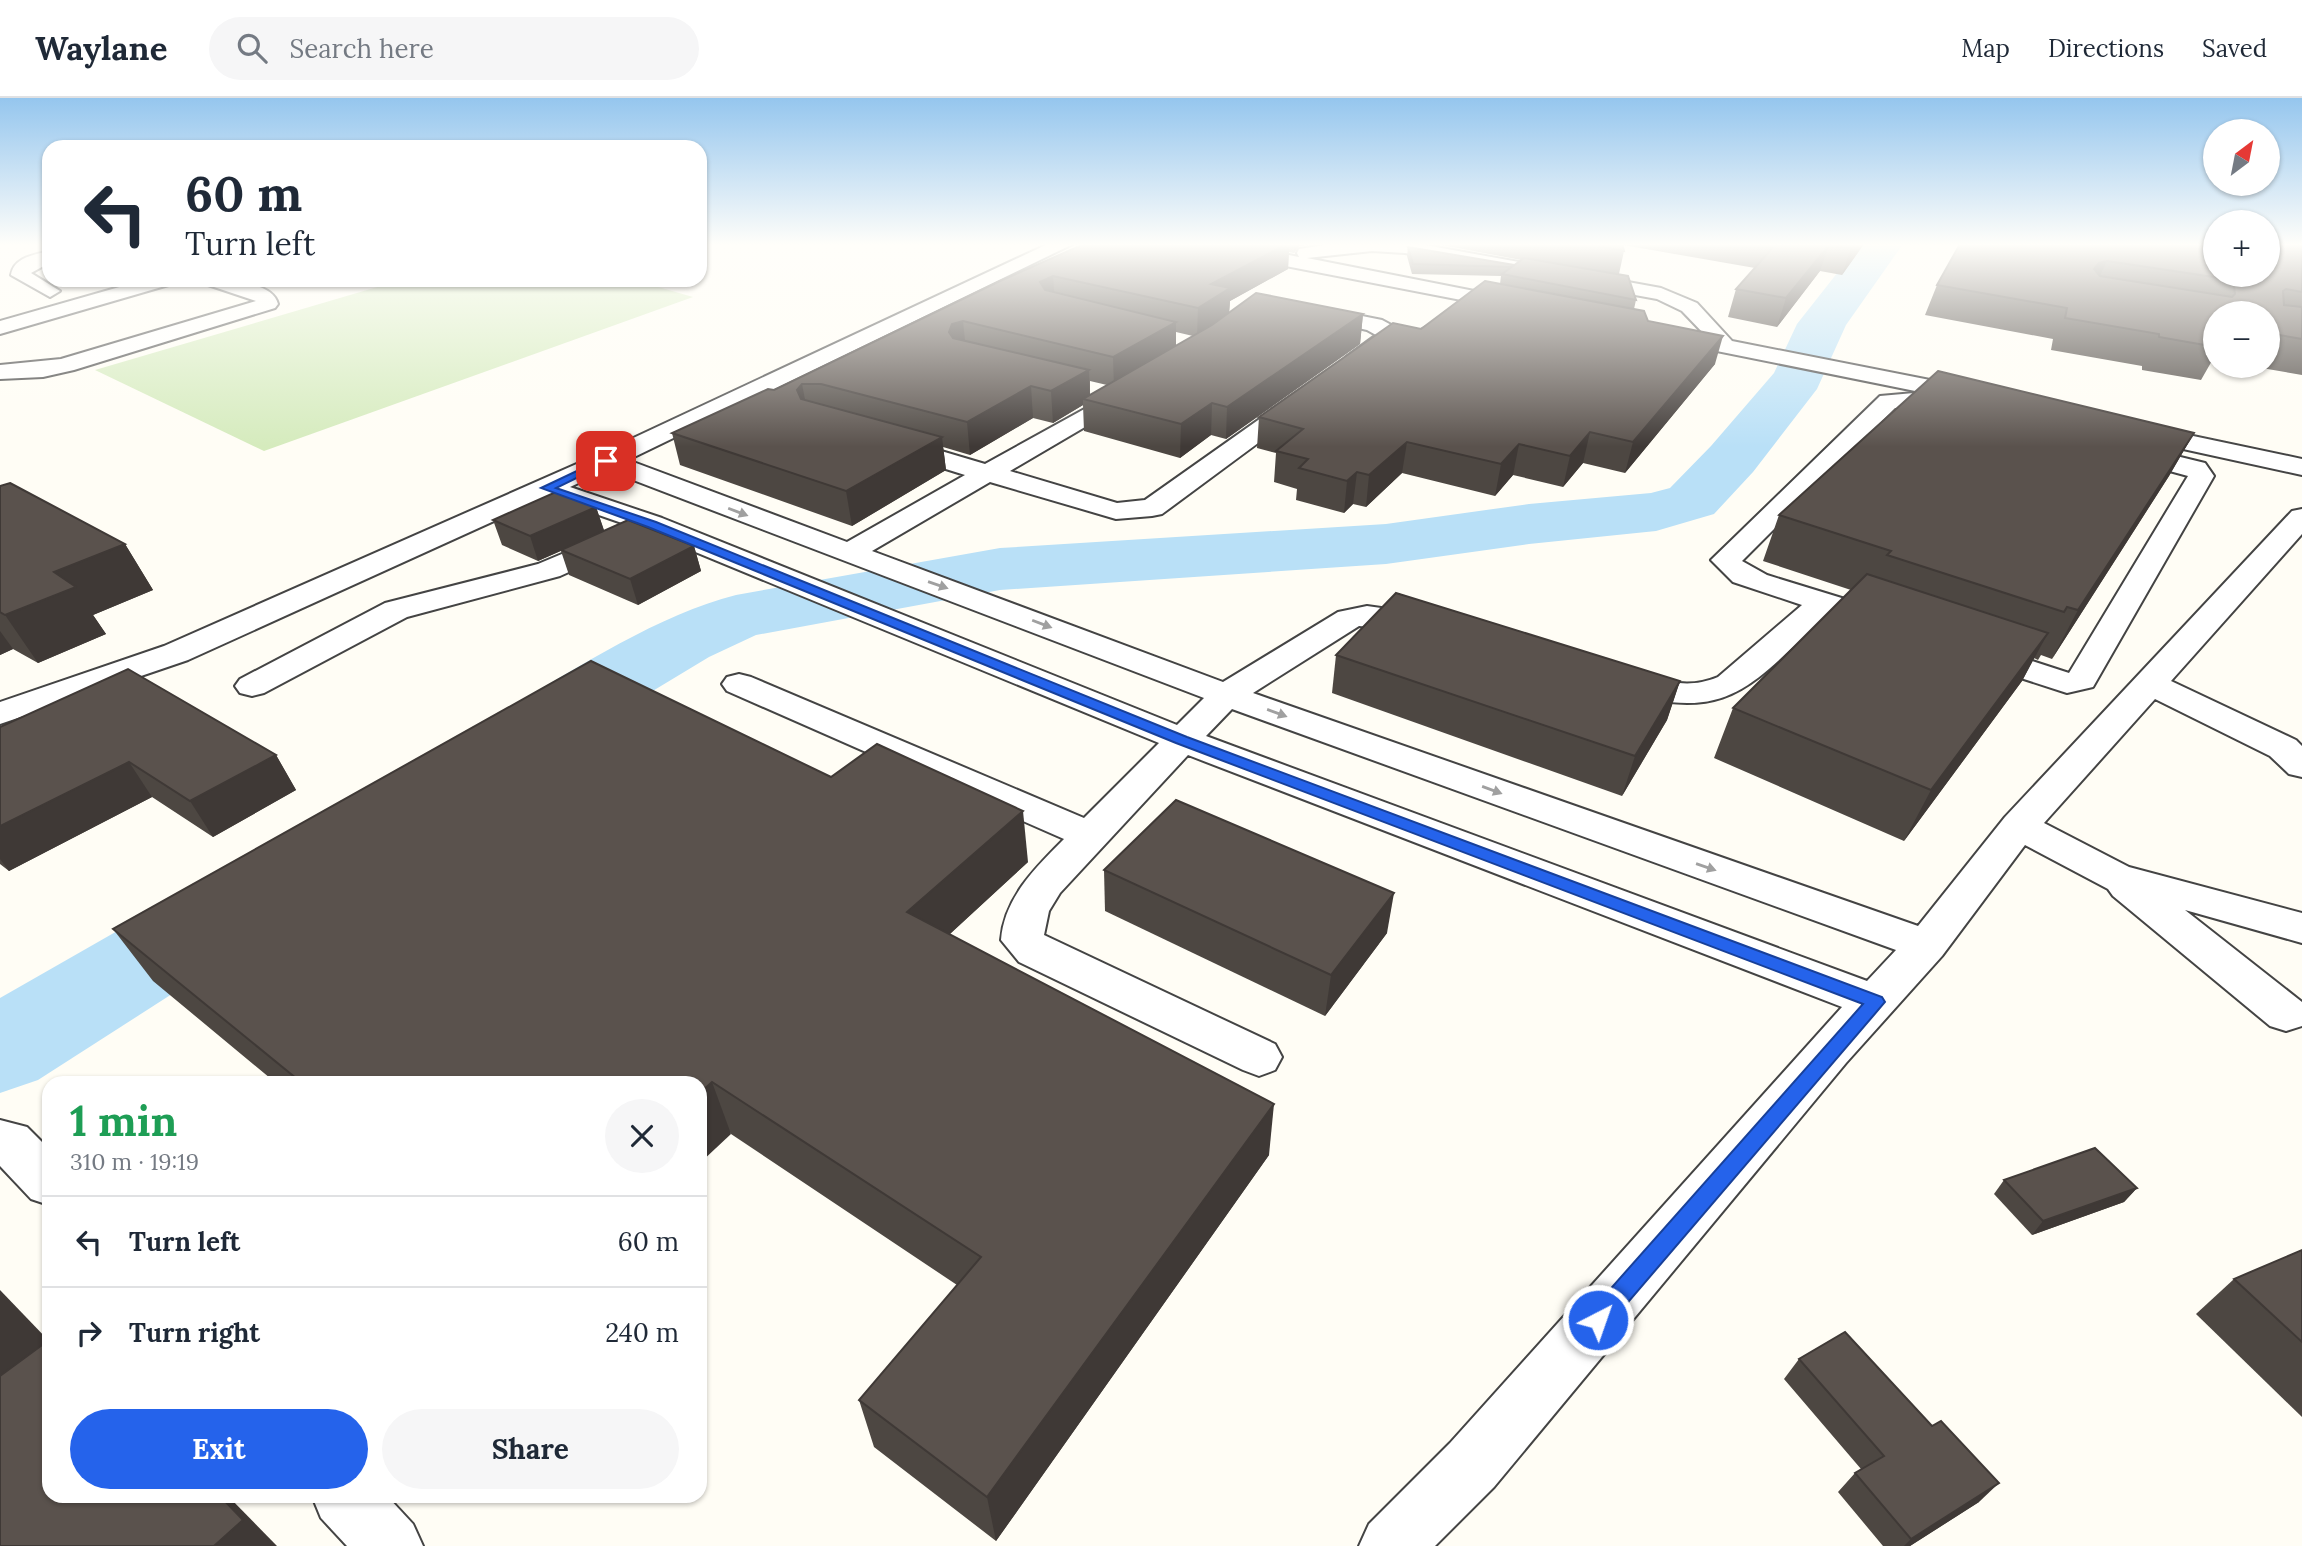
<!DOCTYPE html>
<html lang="en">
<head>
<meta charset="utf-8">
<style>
	:root { --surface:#fff; --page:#f6f6f7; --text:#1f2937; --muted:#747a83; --line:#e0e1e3; --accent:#2563eb }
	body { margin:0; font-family:Lora,serif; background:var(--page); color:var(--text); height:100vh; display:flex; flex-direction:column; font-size:26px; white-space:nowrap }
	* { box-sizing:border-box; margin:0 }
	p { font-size:23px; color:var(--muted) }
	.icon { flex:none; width:38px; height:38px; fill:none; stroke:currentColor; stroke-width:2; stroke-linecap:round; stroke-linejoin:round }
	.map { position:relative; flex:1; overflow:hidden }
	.panel { position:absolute; left:42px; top:978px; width:665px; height:427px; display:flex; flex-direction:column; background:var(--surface); border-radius:21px; box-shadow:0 2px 5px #0004 }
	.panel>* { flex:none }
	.guide { position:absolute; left:42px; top:42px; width:665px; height:147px; border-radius:21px; box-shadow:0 2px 5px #0004; background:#fff; color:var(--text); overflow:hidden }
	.needle { width:46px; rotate:32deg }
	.tools { position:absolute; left:2203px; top:21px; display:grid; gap:14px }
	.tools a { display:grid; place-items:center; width:77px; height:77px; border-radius:50%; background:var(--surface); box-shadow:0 2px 5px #0004; font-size:35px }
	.pin { position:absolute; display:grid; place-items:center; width:60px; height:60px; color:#fff; margin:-30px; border-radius:14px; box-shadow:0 4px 10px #0006 }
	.me { position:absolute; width:77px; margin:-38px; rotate:41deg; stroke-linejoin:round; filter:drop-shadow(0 0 5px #0008) }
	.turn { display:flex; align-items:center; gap:24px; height:147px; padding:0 28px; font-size:32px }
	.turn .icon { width:91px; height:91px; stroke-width:2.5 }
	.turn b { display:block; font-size:49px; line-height:60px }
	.round { display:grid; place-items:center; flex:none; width:74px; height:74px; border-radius:37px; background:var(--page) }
	.summary { display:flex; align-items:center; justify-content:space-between; height:119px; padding:0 28px }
	h1 { font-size:42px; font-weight:700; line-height:52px; color:#1e9e55 }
	.cta { display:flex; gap:14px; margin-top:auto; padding:14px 28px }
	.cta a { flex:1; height:80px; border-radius:42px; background:var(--accent); color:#fff; font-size:28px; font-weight:700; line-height:80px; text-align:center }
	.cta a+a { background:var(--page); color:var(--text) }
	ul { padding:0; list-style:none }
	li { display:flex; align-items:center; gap:21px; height:91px; padding:0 28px; border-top:2px solid var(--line) }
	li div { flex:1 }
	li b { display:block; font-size:26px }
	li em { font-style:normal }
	header { display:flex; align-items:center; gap:42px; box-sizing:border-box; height:98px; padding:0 35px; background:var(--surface); border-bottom:2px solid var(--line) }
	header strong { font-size:33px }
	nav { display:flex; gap:38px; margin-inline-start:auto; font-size:24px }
	.search { width:490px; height:63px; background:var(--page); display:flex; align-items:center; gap:18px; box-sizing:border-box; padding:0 24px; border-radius:38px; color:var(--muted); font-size:26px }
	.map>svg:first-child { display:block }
	.green { fill:#d5ebbd }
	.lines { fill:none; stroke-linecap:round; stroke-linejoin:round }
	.river { fill:#b9e0f7; fill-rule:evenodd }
	.minor-casing { stroke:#444; stroke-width:4 }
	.minor { fill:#fff; fill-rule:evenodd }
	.wall { fill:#4d4742; fill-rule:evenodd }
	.shaded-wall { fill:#3f3936 }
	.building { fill:#5a524d; stroke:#3f3936; stroke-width:2; fill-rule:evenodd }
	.oneway { fill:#a0a0a0 }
	.route { fill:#2563eb; stroke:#184099; stroke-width:2 }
</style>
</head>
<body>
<header>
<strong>Waylane</strong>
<div class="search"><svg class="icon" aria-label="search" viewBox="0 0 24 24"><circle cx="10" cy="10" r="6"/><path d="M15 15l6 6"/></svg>Search here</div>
<nav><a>Map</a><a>Directions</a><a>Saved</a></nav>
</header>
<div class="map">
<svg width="2302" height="1448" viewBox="0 0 2302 1448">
	<rect width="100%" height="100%" fill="#fffdf5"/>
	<!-- green -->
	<polygon class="green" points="401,182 634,182 693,199 264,353 95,272"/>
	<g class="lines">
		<!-- river -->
		<g class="river">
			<path d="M1860 146H1903L1846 227 1817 291 1753 374 1714 416 1656 433 1529 446 1386 466 1000 492 756 537 709 559 545 658 516 665 487 658 475 640 487 622C563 580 652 518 736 497L1000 450 1386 426 1529 406 1651 395 1670 390 1711 348 1774 275 1797 226Z"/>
			<polygon points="244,770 278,780 292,804 278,828 38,982 0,995 0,900 210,780"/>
		</g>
		<defs>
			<g id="minor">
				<path d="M1048 146H1073L628 362 847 444 965 377 885 352 881 347 885 342 894 339 985 366 1128 287 1136 289 1140 294 1136 299 1010 373 1117 405 1145 402 1292 298H1308L1312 303 1308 308 1162 416 1152 418 1116 421 990 384 872 453 1223 584 1338 514 1367 508 1438 518 1443 525 1438 532 1427 534 1359 528 1253 595 1918 828 2005 719 2292 413 2302 411V436L2171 583 2296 642 2302 648V679L2289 676 2270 658 2155 601 2044 725 2129 769 2302 815V845L2185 812 2302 904V928L2286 933 2270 928 2113 798 2108 791 2025 747 1942 858 1846 965 1494 1389 1435 1448H1359L1369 1426 1450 1345 1842 909 1188 657 1060 795 1049 813 1044 837 1275 946 1282 959 1275 972 1259 978 1243 972 1019 864 1001 842C1004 800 1036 769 1064 741L727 593 722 586 727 579 739 576 751 579 1084 720 1159 645 642 432 547 399 188 562 0 626V604L164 548 597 357ZM607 372 1204 600 1177 627 662 420 570 389ZM1232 611 1896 852 1867 883 1206 638Z"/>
				<polygon points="1194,146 1233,146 1299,159 1297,155 1299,151 1332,146 1420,146 1661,190 1697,205 1732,243 1930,282 1938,284 1942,289 1938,294 1930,296 1662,242 1659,237 1662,232 1670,231 1706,238 1682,213 1657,201 1405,155 1372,153 1307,160 1525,203 1528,207 1518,213 1203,152"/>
				<path d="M49 153V165L31 175 60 193 50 199 11 177C14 159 34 157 49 153Z"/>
				<polygon points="144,182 175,182 172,186 0,236 0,223"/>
				<path d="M202 182C222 182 272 182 278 206L275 210 74 272 43 279 0 281V267L61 261 256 203 205 186Z"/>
				<polygon points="1312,208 1382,222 1395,229 1398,240 1362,269 1346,269 1343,264 1346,259 1376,237 1367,232 1305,218 1302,214 1305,210"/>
				<path d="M1914 295 1965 307 1968 312 1965 317C1943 322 1917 309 1895 310L1742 463 1767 477 1897 517 1902 524 1897 531 1886 533 1830 515C1748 588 1731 628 1613 591L1608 584 1613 577C1648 568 1672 598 1718 579L1802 507 1733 484 1711 462 1880 298Z"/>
				<polygon points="2160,331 2302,361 2302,377 2151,344 2147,339 2151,334"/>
				<polygon points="2127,346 2205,365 2214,378 2093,589 2067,595 1968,563 1964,556 1968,549 1980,546 2069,575 2188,378 2118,359 2114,354 2118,349"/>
				<polygon points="612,435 622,438 626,444 622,450 560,478 407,519 264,595 252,598 240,595 235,588 240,581 385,505 538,466"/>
				<polygon points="0,1022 27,1029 49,1051 49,1107 31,1101 0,1068"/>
				<polygon points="312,1398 387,1398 413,1426 423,1448 347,1448 321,1420"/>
			</g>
		</defs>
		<!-- minor casing -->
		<use href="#minor" class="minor-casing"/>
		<!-- minor -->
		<use href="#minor" class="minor"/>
	</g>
	<!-- wall -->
	<g class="wall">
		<path d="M1084 146H1316L1299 148 1294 155 1289 154 1288 171 1230 203 1229 214 1363 216 1360 246 1226 341 1211 337 1180 360 1084 333 1083 307 1053 325 1033 320 970 357 943 349 946 372 852 428 680 367 672 335 774 292ZM1176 234 1193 238 1176 248ZM1090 283 1107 287 1090 297Z"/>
		<polygon points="1436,146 1864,146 1842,177 1820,173 1777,229 1728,219 1736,191 1755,170 1623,147 1624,153 1619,176 1636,202 1634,211 1648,223 1715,266 1625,375 1583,365 1563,389 1513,377 1495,398 1402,375 1366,409 1353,406 1344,415 1296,402 1297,391 1274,384 1276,355 1257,350 1259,319 1500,186 1501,178 1412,176 1407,158 1408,149 1514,167 1521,162"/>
		<polygon points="1960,146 2302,146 2302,277 2250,268 2268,268 2268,215 2216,215 2216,262 2213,261 2201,282 2142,272 2142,268 2051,252 2053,241 1925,217 1937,187"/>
		<polygon points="2194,335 2169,378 2052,561 2041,557 2038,562 2034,560 2022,583 1904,743 1714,660 1733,610 1851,492 1763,463 1779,417"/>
		<polygon points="0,388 125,446 153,492 93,517 106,536 38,565 13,551 0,557"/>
		<polygon points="596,409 604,432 694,448 701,473 638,507 569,477 561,453 538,463 502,447 493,422"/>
		<polygon points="1336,557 1680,583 1667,622 1622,698 1332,595"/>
		<polygon points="0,629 276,657 296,692 213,739 152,699 9,773 0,766"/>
		<polygon points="831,679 1028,764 950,836 1269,1057 996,1443 874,1349 859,1302 957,1187 731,1036 700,985 276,985 153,883 113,831"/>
		<polygon points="1104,772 1387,835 1325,918 1105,813"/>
		<polygon points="2004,1082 2137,1090 2124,1104 2032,1137 1994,1096"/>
		<polygon points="2302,1152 2302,1319 2196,1216 2234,1181"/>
		<polygon points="1799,1261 1979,1404 1910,1448 1883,1448 1838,1394 1855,1375 1861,1371 1784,1281"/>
	</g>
	<!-- shaded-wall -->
	<g class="shaded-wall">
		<polygon points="1287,146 1289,146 1288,171 1230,203 1229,218 1197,239 1198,210 1211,186"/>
		<polygon points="1295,146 1316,146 1299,148 1294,155"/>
		<polygon points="1854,146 1864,146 1842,177 1851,150"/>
		<polygon points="1829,147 1820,173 1777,229 1786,200"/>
		<polygon points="2107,163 2093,192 2094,171 2099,165"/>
		<polygon points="1053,178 1055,205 1042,212 1040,184"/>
		<polygon points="1363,216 1360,246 1226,341 1227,309"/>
		<polygon points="963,223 966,252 955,256 949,234 952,226"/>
		<polygon points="1176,224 1176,253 1114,289 1113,259"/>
		<polygon points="1723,238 1715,266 1625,375 1633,344"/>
		<polygon points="1089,272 1090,303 1083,301 1083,307 1053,325 1051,293"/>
		<polygon points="802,286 808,317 797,292"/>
		<polygon points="1031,288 1033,320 970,357 967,324"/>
		<polygon points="1212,305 1211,337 1180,360 1181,326"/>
		<polygon points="1590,334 1583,365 1563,389 1570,358"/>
		<polygon points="2194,335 2169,378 2052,561 2078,512"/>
		<polygon points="942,339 946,372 852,428 846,393"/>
		<polygon points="1407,344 1402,375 1366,409 1369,377"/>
		<polygon points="1519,346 1513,377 1495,398 1501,366"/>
		<polygon points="1357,374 1353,406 1344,415 1347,383"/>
		<polygon points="596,409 604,433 538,463 530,438"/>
		<polygon points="125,446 153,492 93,517 106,536 38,565 5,517 54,474"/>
		<polygon points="694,448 701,473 638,507 630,481"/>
		<polygon points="0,533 13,551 0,557"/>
		<polygon points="2048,535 2022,583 1904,743 1931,692"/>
		<polygon points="1680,583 1667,622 1622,698 1635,658"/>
		<polygon points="276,657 296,692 213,739 190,703"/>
		<polygon points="129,664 152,699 9,773 0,761 0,728"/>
		<polygon points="1023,713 1028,764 917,866 907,814"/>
		<polygon points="1394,795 1387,835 1325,918 1331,877"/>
		<polygon points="712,984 731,1036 700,1065 700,995"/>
		<polygon points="1274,1006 1269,1057 996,1443 987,1399"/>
		<polygon points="2137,1090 2124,1104 2032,1137 2043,1123"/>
		<polygon points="0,1192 49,1243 0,1279"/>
		<polygon points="1999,1385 1979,1404 1910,1448 1904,1448 1911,1441"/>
		<polygon points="220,1398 228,1398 277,1448 214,1448"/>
	</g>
	<!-- building -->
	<g class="building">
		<polygon points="1084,146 1287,146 1211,186 1230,190 1198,210 1053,178 1040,184 1045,192 1176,224 1113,259 963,223 952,226 949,234 953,240 1089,272 1051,293 1031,288 967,324 821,286 802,286 797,292 801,301 942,339 846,393 672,335 768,291 774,292 1000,183"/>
		<polygon points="1588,146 1622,146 1624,153"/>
		<polygon points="1776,146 1854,146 1851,150 1829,147 1786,200 1736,191"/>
		<path d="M1960 146H2216V177H2268V146H2302V194L2286 191 2283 193 2284 207 2302 209V241L2268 235V215H2216V249L2159 239V236L2065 220 2067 210 1937 187ZM2107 163 2233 182 2235 196 2232 199 2100 178 2094 171 2099 165Z"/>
		<polygon points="1408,149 1514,167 1512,169 1413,166"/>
		<polygon points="1524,160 1628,178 1636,202 1502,176"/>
		<polygon points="1485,183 1644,213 1648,223 1723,238 1633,344 1590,334 1570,358 1519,346 1501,366 1407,344 1369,377 1357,374 1347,383 1299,370 1308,361 1276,353 1303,331 1259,319 1393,225 1421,231"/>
		<polygon points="1256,195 1363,216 1227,309 1212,305 1181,326 1083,301 1212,227"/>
		<polygon points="1938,273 2194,335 2078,512 2067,509 2064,514 1887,457 1891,453 1779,417"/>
		<polygon points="10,385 125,446 54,474 76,489 5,517 0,514 0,388"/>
		<polygon points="558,393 596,409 530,438 493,422"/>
		<polygon points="628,422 694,448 630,481 561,452"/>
		<polygon points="1867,476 2048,535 1931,692 1733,610"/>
		<polygon points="1396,495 1680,583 1635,658 1336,557"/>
		<polygon points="591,563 831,679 877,646 1023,713 907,814 1274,1006 987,1399 859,1302 981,1159 712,984 700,995 700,985 302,985 113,831"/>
		<polygon points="128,571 276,657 190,703 129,664 0,728 0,629"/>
		<polygon points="1176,702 1394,795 1331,877 1104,772"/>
		<polygon points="2095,1050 2137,1090 2043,1123 2004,1082"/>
		<polygon points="2302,1152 2302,1244 2234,1181"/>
		<polygon points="1845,1234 1932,1328 1941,1323 1999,1385 1911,1441 1855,1375 1884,1358 1799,1261"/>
		<polygon points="49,1242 49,1398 220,1398 243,1422 214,1448 0,1448 0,1278"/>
	</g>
	<!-- one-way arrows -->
	<defs><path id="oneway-solid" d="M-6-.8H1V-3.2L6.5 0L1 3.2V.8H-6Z" transform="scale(1.75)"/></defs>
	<g class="oneway">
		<use href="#oneway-solid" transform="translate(738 414) rotate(21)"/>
		<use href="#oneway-solid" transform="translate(938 487) rotate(19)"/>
		<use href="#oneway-solid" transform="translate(1042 526) rotate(21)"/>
		<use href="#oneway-solid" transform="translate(1277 615) rotate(20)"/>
		<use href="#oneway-solid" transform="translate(1492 692) rotate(20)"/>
		<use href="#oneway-solid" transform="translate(1706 769) rotate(19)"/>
	</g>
	<!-- sky -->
	<linearGradient id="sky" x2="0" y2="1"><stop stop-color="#95c6ee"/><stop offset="0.42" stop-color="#fffefa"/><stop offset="1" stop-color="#fffefa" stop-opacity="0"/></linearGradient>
	<rect width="2302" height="349" fill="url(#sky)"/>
	<!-- route -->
	<polygon class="route" points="602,361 611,363 556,390 656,424 1187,639 1882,899 1885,904 1606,1230 1598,1233 1590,1230 1586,1222 1590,1214 1863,906 1176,645 648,429 541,390"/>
</svg>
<div class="tools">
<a><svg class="needle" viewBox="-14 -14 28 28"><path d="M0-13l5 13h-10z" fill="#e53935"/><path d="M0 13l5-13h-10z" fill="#747a83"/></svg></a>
<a>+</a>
<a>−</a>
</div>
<div class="pin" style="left:606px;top:363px;background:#d93025"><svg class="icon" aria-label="arrive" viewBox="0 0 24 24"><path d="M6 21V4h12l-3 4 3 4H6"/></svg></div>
<svg class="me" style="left:1598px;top:1222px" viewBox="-20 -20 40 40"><circle r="17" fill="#2563eb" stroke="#fff" stroke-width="3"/><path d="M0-11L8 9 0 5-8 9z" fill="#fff"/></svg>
<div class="guide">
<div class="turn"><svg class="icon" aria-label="left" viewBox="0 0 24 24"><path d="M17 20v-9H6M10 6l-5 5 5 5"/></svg><div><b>60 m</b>Turn left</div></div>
</div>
<section class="panel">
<div class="summary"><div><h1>1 min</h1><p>310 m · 19:19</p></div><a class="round"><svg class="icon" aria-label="close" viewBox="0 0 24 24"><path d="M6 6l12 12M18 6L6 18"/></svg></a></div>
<ul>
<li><svg class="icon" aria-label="left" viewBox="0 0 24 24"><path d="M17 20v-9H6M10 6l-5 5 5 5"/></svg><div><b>Turn left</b></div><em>60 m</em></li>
<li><svg class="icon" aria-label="right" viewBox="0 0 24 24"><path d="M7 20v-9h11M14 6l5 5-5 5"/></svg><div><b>Turn right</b></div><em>240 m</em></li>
</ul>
<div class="cta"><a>Exit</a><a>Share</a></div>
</section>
</div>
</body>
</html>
